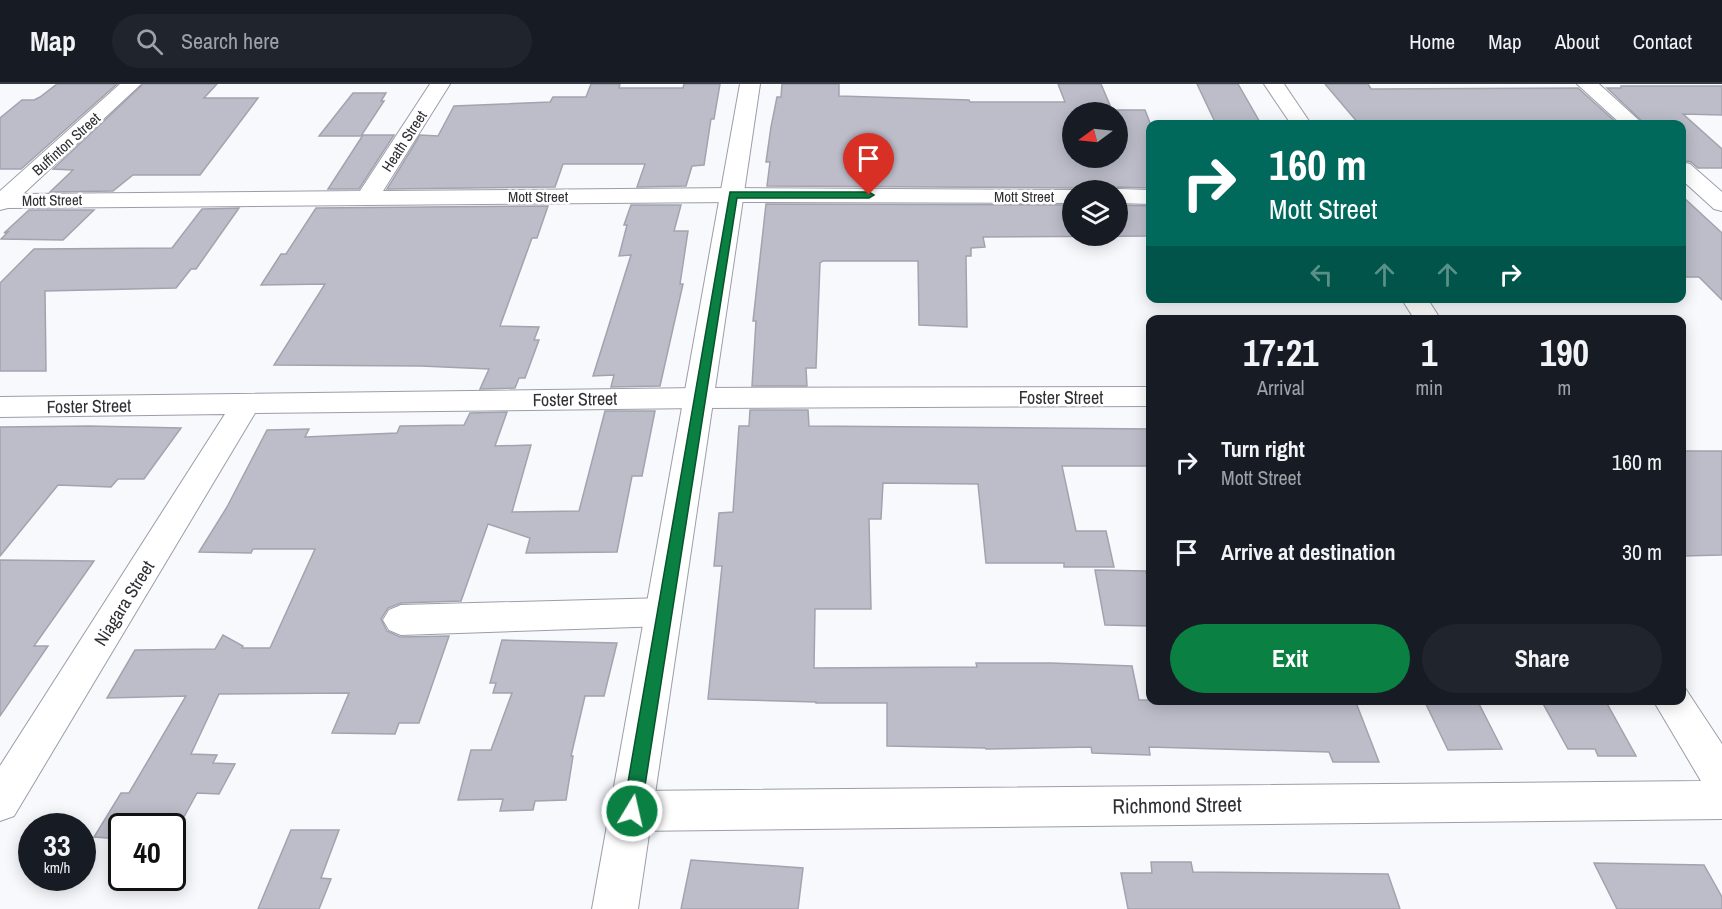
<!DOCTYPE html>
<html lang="en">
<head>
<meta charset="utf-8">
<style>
	:root { --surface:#171b24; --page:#20242c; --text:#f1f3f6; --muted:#9ea1a6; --line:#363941; --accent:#0b8043 }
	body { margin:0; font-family:"Archivo Narrow",sans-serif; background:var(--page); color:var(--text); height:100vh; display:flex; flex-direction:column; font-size:22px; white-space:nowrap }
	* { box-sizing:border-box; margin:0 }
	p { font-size:20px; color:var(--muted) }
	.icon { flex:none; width:33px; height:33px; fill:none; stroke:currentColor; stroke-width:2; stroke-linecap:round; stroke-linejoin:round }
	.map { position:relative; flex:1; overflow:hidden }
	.sheet { position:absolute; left:1146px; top:231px; width:540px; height:390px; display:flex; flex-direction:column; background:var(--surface); border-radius:12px; box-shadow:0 3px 15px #0003 }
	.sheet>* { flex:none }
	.guide { position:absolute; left:1146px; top:36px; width:540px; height:183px; border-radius:12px; box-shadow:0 3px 15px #0003; background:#00695c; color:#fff; overflow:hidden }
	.needle { width:39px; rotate:255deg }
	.buttons { position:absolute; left:1062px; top:18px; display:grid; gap:12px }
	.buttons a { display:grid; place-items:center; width:66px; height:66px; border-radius:50%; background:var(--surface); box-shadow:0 3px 15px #0003; font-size:30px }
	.speed { position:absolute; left:18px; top:729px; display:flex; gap:12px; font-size:30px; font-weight:700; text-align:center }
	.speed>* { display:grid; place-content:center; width:78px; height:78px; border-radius:50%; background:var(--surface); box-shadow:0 3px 15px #0003; line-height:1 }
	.speed small { font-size:15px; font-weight:400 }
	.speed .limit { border:3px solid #111; border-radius:9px; background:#fff; color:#111 }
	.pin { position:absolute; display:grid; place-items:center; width:51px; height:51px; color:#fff; margin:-62px -26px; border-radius:50% 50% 50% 0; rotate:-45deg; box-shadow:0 0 6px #0007 }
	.pin .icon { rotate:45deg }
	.me { position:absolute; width:66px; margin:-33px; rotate:9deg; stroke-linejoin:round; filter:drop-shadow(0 0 4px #0008) }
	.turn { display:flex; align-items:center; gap:21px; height:126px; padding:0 24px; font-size:27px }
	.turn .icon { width:78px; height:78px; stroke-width:2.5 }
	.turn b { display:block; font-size:42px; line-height:51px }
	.lanes { display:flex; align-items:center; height:57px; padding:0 24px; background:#0003; justify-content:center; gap:30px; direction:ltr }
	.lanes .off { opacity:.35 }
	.eta { display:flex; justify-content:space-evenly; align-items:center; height:102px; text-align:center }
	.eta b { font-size:36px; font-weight:800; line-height:42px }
	.button { display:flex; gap:12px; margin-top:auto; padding:12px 24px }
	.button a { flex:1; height:69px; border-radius:36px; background:var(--accent); color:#fff; font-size:24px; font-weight:800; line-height:69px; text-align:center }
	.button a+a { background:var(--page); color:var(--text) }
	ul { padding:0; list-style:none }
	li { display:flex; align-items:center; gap:18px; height:90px; padding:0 24px }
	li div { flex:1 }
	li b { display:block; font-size:22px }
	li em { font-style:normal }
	header { display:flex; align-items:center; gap:36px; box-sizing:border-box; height:84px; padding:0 30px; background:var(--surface); border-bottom:2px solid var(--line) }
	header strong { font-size:28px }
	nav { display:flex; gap:33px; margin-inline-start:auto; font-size:21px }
	.search { width:420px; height:54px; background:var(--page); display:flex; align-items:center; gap:15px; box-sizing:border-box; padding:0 21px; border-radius:33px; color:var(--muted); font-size:22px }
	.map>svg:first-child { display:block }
	.building { fill:#bcbdc9; stroke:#a2a3ae; stroke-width:1.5; fill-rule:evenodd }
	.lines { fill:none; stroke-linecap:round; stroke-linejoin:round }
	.street-casing { stroke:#9c9da8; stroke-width:2 }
	.secondary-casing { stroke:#9c9da8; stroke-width:2 }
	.street { fill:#fff; fill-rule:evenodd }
	.secondary { fill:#fff; fill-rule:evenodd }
	.route { fill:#0b8043; stroke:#07532c; stroke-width:1.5 }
	.labels { text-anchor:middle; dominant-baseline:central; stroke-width:5; stroke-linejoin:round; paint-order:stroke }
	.far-street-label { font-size:15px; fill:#2f2f34; stroke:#fff }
	.street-label { font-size:18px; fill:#2f2f34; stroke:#fff }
	.near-street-label { font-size:21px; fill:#2f2f34; stroke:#fff }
</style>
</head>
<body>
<header>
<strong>Map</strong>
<div class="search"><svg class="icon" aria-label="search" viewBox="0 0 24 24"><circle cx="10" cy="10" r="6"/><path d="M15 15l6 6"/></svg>Search here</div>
<nav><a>Home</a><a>Map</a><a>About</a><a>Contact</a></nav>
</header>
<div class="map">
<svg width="1722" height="825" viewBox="0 0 1722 825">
	<rect width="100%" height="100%" fill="#f8f9fd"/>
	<!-- building -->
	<g class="building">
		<polygon points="57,0 117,0 21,85 0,85 0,34 22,16 34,16 40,13"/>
		<polygon points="143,0 217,0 204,14 258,14 200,91 133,91 113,107 50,108 73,86 53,85"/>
		<polygon points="591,0 620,0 619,4 683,4 684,0 720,0 714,35 711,35 704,81 692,82 686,102 637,103 645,80 563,80 555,103 387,105 420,51 438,52 454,22 550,18 553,13 586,13"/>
		<path d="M782 0H839V12L969 16 970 18H1065L1058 0H1101L1112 26H1145L1150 39V104L1118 103 1111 106H1079L1077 104 767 102 770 78H766L771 43 777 13H781ZM1072 28H1118V74H1072Z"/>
		<polygon points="1197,0 1238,0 1261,40 1216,40"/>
		<polygon points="1325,0 1368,0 1371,5 1578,4 1618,40 1359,40"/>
		<polygon points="1621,2 1722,2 1722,31 1683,30 1722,65 1722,84 1698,84 1691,78 1682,76 1682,40 1645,40 1607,4 1621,4"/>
		<polygon points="353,9 386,9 381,17 384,17 361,52 319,52"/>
		<polygon points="363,51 394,51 359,105 328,105"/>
		<polygon points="1682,112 1722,149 1722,216 1699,193 1682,193"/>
		<polygon points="766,120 1072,121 1072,152 1118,152 1118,121 1150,122 1150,152 983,153 985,163 971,164 971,172 966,172 967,243 919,241 918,177 823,177 820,179 816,284 806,284 807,302 752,302 756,237 753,237"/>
		<polygon points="631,121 681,121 674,147 688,147 680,200 683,200 660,302 611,303 614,291 593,292 631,171 619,172 627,141 624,141"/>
		<polygon points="548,122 537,154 532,154 500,242 539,243 534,256 539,256 525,294 519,294 515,304 480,305 489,285 421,282 274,281 325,200 261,201 281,170 286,170 316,124"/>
		<polygon points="239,124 196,185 191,185 176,204 45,207 46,287 0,287 0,199 34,165 172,164 202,125"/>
		<polygon points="29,126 94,126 63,156 1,155 8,148 4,149"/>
		<polygon points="750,326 808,326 809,342 1150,345 1150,382 1062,382 1076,447 1106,447 1114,483 1064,483 1064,479 986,479 978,400 883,399 881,435 869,435 871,525 815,525 814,584 977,583 976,579 1051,579 1132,582 1139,616 1355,616 1379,678 1333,678 1329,668 1149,663 1150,671 1092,669 1091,663 986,665 985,664 887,662 887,619 816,619 816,618 708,615 722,482 714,482 719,429 733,428 739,342 749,342"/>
		<polygon points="605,327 655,327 642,392 632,392 617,468 526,469 530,454 488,440 461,517 401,519 388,524 381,535 387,547 400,553 449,552 419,639 399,639 395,650 332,649 349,609 219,610 191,670 217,671 213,679 235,680 219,710 197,709 172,755 172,742 122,742 122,755 94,753 121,709 129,709 186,612 107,614 135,566 215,565 223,551 243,562 242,564 270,564 315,465 253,465 251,469 199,468 227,423 267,346 309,345 305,353 397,349 400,342 464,341 470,329 507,328 495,362 531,361 512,428 579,427"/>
		<polygon points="89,342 181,344 144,395 118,395 111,403 58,401 0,472 0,343"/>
		<polygon points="1682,367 1722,367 1722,471 1682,472"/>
		<polygon points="0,476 94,477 34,562 48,562 0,632"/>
		<polygon points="1095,486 1146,487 1150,509 1150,542 1105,541"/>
		<polygon points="502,556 617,559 604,612 585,612 571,672 573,672 566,716 535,717 533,726 500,727 503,715 458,716 471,666 491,666 512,609 493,609 496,599 490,599"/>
		<polygon points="1424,616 1477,616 1502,665 1448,666"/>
		<polygon points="1541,616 1605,616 1636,672 1598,672 1595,665 1568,665"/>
		<polygon points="291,746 339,746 321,794 331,795 319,825 258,825"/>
		<polygon points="691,776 803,784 798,825 681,825"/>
		<polygon points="1151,778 1191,778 1193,788 1388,790 1400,825 1128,825 1121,789 1152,789"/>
		<polygon points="1594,779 1704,781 1722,813 1722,825 1617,825"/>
	</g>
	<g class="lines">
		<defs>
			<g id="street">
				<polygon points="120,0 141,0 23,110 360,107 430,0 450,0 383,107 733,104 1077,106 1072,106 1072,119 733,118 8,124 0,126 0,107"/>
				<polygon points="1264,0 1284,0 1311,40 1291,40"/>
				<polygon points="1577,0 1599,0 1643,40 1621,40"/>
				<polygon points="1682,78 1690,80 1722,108 1722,127 1714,125 1682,96"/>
				<polygon points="1118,105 1150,106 1150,120 1118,119 1118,106 1113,106"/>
				<polygon points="1401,214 1427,214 1441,236 1415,236"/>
				<polygon points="700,304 1150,303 1150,322 700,324 255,329 14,732 0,737 0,682 225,330 0,333 0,313"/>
				<polygon points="665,514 677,518 682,528 677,538 665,542 401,551 389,546 383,536 389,526 401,521"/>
				<polygon points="1682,603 1685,604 1722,660 1722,735 632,747 618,741 612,727 618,713 632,707 1701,697 1653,616 1682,616"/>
			</g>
			<polygon id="secondary" points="740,0 760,0 638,825 592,825"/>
		</defs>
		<!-- street casing -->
		<use href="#street" class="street-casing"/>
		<!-- secondary casing -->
		<use href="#secondary" class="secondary-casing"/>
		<!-- street -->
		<use href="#street" class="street"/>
		<!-- secondary -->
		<use href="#secondary" class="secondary"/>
	</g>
	<!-- route -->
	<polygon class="route" points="730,108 869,108 874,111 869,114 737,114 641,727 638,733 632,735 626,733 623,727"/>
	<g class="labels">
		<!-- far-street labels -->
		<g class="far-street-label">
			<text transform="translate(404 57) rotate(-57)">Heath Street</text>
			<text transform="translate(66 60) rotate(-42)">Buffinton Street</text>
			<text x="538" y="112">Mott Street</text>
			<text x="1024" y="112">Mott Street</text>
			<text transform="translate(52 116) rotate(-1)">Mott Street</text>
		</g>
		<!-- street labels -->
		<g class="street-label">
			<text x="1061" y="313">Foster Street</text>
			<text transform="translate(575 315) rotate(-1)">Foster Street</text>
			<text transform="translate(89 322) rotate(-1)">Foster Street</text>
			<text transform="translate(124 519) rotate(-58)">Niagara Street</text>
		</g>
		<!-- near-street labels -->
		<g class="near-street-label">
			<text transform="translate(1177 721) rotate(-1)">Richmond Street</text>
		</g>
	</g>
</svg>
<div class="buttons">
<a><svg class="needle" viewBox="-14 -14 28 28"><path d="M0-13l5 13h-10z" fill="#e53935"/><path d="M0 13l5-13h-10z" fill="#9ea1a6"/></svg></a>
<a><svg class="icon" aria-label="layers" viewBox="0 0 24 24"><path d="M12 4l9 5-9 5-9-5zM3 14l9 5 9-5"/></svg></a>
</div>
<div class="speed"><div>33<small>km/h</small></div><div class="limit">40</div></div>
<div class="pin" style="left:869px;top:111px;background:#d93025"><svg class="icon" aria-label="arrive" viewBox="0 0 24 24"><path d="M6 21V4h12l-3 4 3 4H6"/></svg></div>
<svg class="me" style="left:632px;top:727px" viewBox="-20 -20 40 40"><circle r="17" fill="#0b8043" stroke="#fff" stroke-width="3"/><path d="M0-11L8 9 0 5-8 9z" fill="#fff"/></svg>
<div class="guide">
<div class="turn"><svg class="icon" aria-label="right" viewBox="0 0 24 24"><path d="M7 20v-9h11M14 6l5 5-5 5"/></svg><div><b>160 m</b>Mott Street</div></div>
<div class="lanes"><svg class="icon off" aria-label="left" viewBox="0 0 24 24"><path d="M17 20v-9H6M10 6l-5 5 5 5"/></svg><svg class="icon off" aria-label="ahead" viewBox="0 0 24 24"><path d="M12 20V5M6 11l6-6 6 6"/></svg><svg class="icon off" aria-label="ahead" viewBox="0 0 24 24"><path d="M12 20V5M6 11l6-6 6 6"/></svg><svg class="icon" aria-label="right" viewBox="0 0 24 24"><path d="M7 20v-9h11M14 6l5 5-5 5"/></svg></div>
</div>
<section class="sheet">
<div class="eta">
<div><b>17:21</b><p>Arrival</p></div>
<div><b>1</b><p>min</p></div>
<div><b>190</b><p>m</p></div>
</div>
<ul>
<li><svg class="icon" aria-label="right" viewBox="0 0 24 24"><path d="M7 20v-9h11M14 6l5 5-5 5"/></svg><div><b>Turn right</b><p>Mott Street</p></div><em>160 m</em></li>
<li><svg class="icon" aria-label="arrive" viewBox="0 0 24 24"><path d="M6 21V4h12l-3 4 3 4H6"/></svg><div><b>Arrive at destination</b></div><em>30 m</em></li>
</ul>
<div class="button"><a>Exit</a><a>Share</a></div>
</section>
</div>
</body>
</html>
